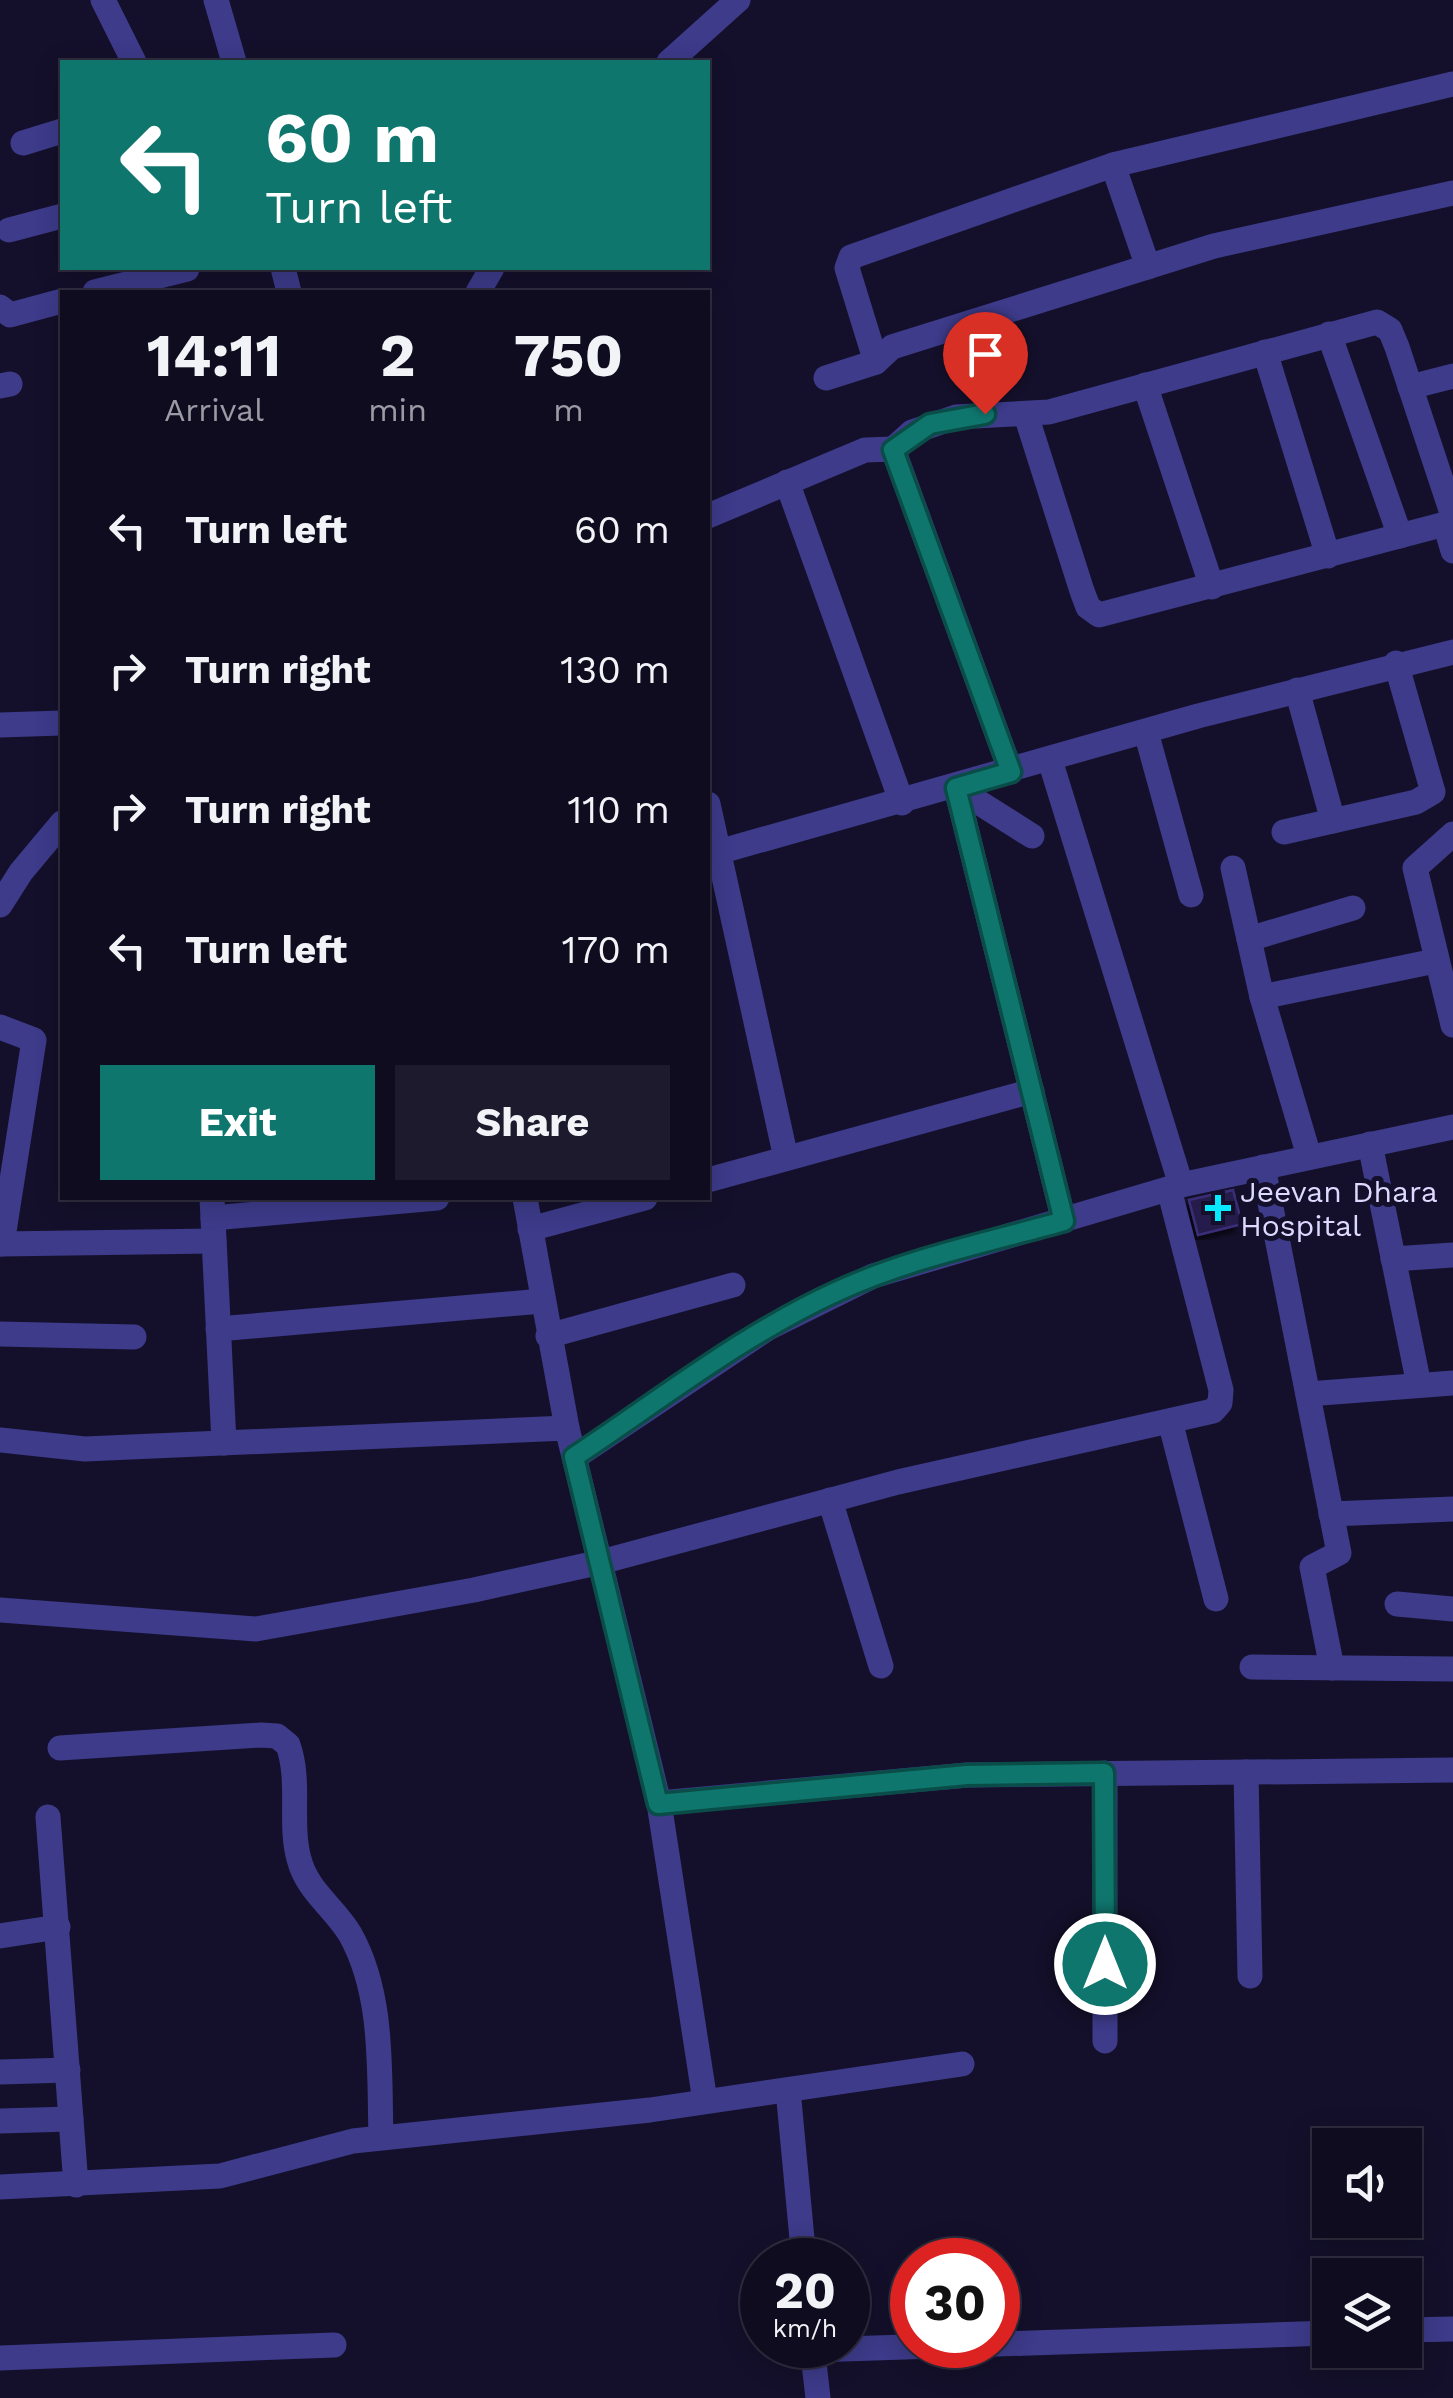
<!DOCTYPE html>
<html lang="en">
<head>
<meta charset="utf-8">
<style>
	:root { --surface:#0f0c20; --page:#1d1a2d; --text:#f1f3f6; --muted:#9b9ba5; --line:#2f2c3e; --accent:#0f766e }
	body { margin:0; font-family:"Work Sans",sans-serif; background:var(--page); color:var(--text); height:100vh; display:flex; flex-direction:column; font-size:38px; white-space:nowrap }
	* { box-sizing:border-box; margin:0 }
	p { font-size:32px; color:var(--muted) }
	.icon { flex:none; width:55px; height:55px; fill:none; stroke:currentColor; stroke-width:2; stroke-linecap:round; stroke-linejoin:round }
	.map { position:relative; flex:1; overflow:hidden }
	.drawer { position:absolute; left:60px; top:290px; width:650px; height:910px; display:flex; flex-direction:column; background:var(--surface); border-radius:0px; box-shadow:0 5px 25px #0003,0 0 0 2px var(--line) }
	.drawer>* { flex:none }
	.banner { position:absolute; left:60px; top:60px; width:650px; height:210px; border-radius:0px; box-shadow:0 5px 25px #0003,0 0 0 2px var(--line); background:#0f766e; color:#fff; overflow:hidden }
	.fabs { position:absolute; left:1312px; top:2128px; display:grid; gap:20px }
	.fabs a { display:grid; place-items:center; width:110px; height:110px; border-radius:0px; background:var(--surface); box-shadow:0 5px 25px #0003,0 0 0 2px var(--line); font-size:50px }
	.speed { position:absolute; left:740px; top:2238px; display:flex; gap:20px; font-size:50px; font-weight:700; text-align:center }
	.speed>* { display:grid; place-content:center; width:130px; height:130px; border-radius:50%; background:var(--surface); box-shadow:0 5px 25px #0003,0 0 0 2px var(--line); line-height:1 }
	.speed small { font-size:25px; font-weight:400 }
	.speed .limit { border:15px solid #d22; background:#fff; color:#111 }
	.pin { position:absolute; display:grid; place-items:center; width:85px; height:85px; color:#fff; margin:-102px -42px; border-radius:50% 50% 50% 0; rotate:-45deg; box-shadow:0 0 10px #0007 }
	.pin .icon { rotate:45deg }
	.me { position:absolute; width:110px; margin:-55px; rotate:0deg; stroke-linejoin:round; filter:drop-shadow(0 0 8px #0008) }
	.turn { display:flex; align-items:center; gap:35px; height:210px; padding:0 40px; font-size:45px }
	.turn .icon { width:130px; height:130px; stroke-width:2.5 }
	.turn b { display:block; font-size:70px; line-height:85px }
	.eta { display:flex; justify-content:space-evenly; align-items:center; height:170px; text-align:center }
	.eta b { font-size:60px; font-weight:700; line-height:70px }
	.action { display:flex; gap:20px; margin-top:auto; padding:20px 40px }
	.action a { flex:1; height:115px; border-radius:0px; background:var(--accent); color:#fff; font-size:40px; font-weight:700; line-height:115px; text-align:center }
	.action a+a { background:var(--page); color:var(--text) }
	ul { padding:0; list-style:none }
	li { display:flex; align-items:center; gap:30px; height:140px; padding:0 40px }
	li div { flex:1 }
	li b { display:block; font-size:38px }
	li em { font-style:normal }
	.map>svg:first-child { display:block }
	.building { fill:#251c4c; stroke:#3b2e78; stroke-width:2.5; filter:url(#shadow) }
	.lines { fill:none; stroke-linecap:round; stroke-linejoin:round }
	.minor { stroke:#3d3b8a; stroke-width:25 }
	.route-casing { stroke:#0a4d48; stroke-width:25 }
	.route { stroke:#0f766e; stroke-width:18 }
	.poi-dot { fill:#06e9ff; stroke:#14102b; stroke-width:4 }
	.labels { text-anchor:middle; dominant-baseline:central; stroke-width:10; stroke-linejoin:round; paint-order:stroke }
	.poi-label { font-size:30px; fill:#dedaff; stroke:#14102b; text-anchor:start }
</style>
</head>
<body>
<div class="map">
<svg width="1453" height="2398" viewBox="0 0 1453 2398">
	<defs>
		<filter id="shadow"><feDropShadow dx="-7" dy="7" stdDeviation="2.5" flood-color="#0009"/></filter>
	</defs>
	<rect width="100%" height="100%" fill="#14102b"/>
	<!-- building -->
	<polygon class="building" points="1233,1190 1242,1224 1198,1235 1189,1200"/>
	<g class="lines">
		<!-- minor -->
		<g class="minor">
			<polyline points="103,0 134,62"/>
			<polyline points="216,0 234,62"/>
			<polyline points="669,62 738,0"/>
			<polyline points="23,143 62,131"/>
			<polyline points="1113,165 1148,267"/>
			<polyline points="9,230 62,216"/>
			<polyline points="283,268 289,292"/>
			<polyline points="95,292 187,269"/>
			<polyline points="478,292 492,268"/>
			<polyline points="0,307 10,315 62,301"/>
			<polyline points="1329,334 1400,536"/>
			<polyline points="1265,352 1328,556"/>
			<polyline points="876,362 847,268 851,257 1113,165 1453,84"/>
			<polyline points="826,378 876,362 892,347 1214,246 1453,193"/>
			<polyline points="1145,385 1212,587"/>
			<polyline points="0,386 10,384"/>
			<polyline points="1410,387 1453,376"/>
			<polyline points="1026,415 1082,591 1088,607 1099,615 1445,524 1453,518"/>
			<polyline points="893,449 912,432 956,417 1049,412 1377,322 1390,330 1397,347 1453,516"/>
			<polyline points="787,482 902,803"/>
			<polyline points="708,516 865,450 893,449 1011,772"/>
			<polyline points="1445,524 1453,551"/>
			<polyline points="1297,690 1333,821"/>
			<polyline points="0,725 62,723"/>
			<polyline points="1146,732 1191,895"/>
			<polyline points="1050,760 1181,1185"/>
			<polyline points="956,788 1064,1221"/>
			<polyline points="956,788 1032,836"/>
			<polyline points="708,804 786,1158"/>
			<polyline points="1284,832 1416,802 1433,792 1396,663"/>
			<polyline points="1453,834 1415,868 1453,1025"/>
			<polyline points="708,855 1198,716 1453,652"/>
			<polyline points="1233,868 1262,997 1309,1156"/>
			<polyline points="0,905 21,872 62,823"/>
			<polyline points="1249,939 1353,908"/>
			<polyline points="1262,997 1435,961"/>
			<polyline points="0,1027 34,1040 2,1244"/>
			<polyline points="1370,1144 1419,1385"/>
			<polyline points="1263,1167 1339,1553 1312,1567 1332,1668"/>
			<polyline points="708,1180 1032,1091"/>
			<polyline points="212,1198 224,1443"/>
			<polyline points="525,1198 567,1428 659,1803 705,2101"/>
			<polyline points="213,1218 437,1198"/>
			<polyline points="530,1229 645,1198"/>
			<polyline points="0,1244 214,1241"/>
			<polyline points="1393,1259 1453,1255"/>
			<polyline points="218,1329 542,1301"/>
			<polyline points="0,1334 134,1337"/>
			<polyline points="548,1336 733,1285"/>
			<polyline points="1308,1394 1453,1383"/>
			<polyline points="1170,1421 1216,1599"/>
			<polyline points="0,1440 85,1449 567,1428"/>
			<polyline points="575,1457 768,1328 873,1276 1181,1185 1453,1127"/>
			<polyline points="830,1500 881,1666"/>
			<polyline points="1331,1514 1453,1509"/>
			<polyline points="1397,1604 1453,1609"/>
			<polyline points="0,1610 256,1629 474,1590 601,1562 898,1482 1213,1411 1220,1403 1221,1390 1169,1189"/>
			<polyline points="1252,1667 1453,1669"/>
			<path d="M60 1748 261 1735 277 1736 288 1745C301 1781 289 1823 299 1859 307 1891 334 1907 350 1934 384 1994 379 2071 381 2137"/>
			<polyline points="1246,1772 1250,1976"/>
			<polyline points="1105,1773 1105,2041"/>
			<polyline points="659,1803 967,1775 1453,1770"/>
			<polyline points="48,1817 76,2185"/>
			<polyline points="0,1936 58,1927"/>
			<polyline points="0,2072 68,2070"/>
			<polyline points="788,2090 804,2260"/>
			<polyline points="0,2121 71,2119"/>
			<polyline points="0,2187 220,2176 353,2141 650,2110 962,2064"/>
			<polyline points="1405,2330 1453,2329"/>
			<polyline points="998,2344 1330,2333"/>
			<polyline points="812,2345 818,2398"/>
			<polyline points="813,2350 967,2345"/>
			<polyline points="0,2358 334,2345"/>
		</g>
	</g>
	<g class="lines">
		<defs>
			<path id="route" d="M985 414 930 424 893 450 1011 772 956 788 1064 1221C989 1242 910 1258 838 1291 745 1333 660 1400 574 1457L658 1804 967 1775 1104 1773 1105 1964"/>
		</defs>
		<!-- route casing -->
		<use href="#route" class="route-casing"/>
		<!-- route -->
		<use href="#route" class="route"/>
	</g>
	<!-- markers -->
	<path class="poi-dot" d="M1213 1193h10v10h10v10h-10v10h-10v-10h-10v-10h10z"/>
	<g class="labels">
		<!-- poi labels -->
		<g class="poi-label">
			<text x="1240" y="1191">Jeevan Dhara<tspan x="1240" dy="34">Hospital</tspan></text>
		</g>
	</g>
</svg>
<div class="fabs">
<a><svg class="icon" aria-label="sound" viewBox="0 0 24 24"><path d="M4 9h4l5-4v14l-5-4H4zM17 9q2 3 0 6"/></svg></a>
<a><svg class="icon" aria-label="layers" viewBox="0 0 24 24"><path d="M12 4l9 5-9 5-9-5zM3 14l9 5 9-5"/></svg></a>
</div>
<div class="speed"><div>20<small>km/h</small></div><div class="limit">30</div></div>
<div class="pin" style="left:985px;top:414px;background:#d93025"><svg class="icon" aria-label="arrive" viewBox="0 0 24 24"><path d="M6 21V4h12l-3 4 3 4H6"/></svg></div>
<svg class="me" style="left:1105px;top:1964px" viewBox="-20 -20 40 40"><circle r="17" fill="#0f766e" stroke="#fff" stroke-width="3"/><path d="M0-11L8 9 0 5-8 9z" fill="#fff"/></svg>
<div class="banner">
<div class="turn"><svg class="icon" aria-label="left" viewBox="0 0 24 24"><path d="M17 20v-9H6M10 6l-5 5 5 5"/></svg><div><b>60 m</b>Turn left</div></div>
</div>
<section class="drawer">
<div class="eta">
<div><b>14:11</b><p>Arrival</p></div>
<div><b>2</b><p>min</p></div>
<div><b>750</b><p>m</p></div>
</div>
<ul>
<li><svg class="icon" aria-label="left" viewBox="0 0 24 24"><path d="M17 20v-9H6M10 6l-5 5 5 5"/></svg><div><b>Turn left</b></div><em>60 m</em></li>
<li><svg class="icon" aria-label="right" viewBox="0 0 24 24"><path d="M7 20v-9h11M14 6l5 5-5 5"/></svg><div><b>Turn right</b></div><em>130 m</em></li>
<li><svg class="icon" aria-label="right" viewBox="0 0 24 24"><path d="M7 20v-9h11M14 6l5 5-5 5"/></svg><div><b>Turn right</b></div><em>110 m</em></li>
<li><svg class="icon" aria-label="left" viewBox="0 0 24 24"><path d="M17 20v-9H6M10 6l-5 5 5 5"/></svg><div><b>Turn left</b></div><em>170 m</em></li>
</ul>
<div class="action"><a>Exit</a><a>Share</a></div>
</section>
</div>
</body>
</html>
